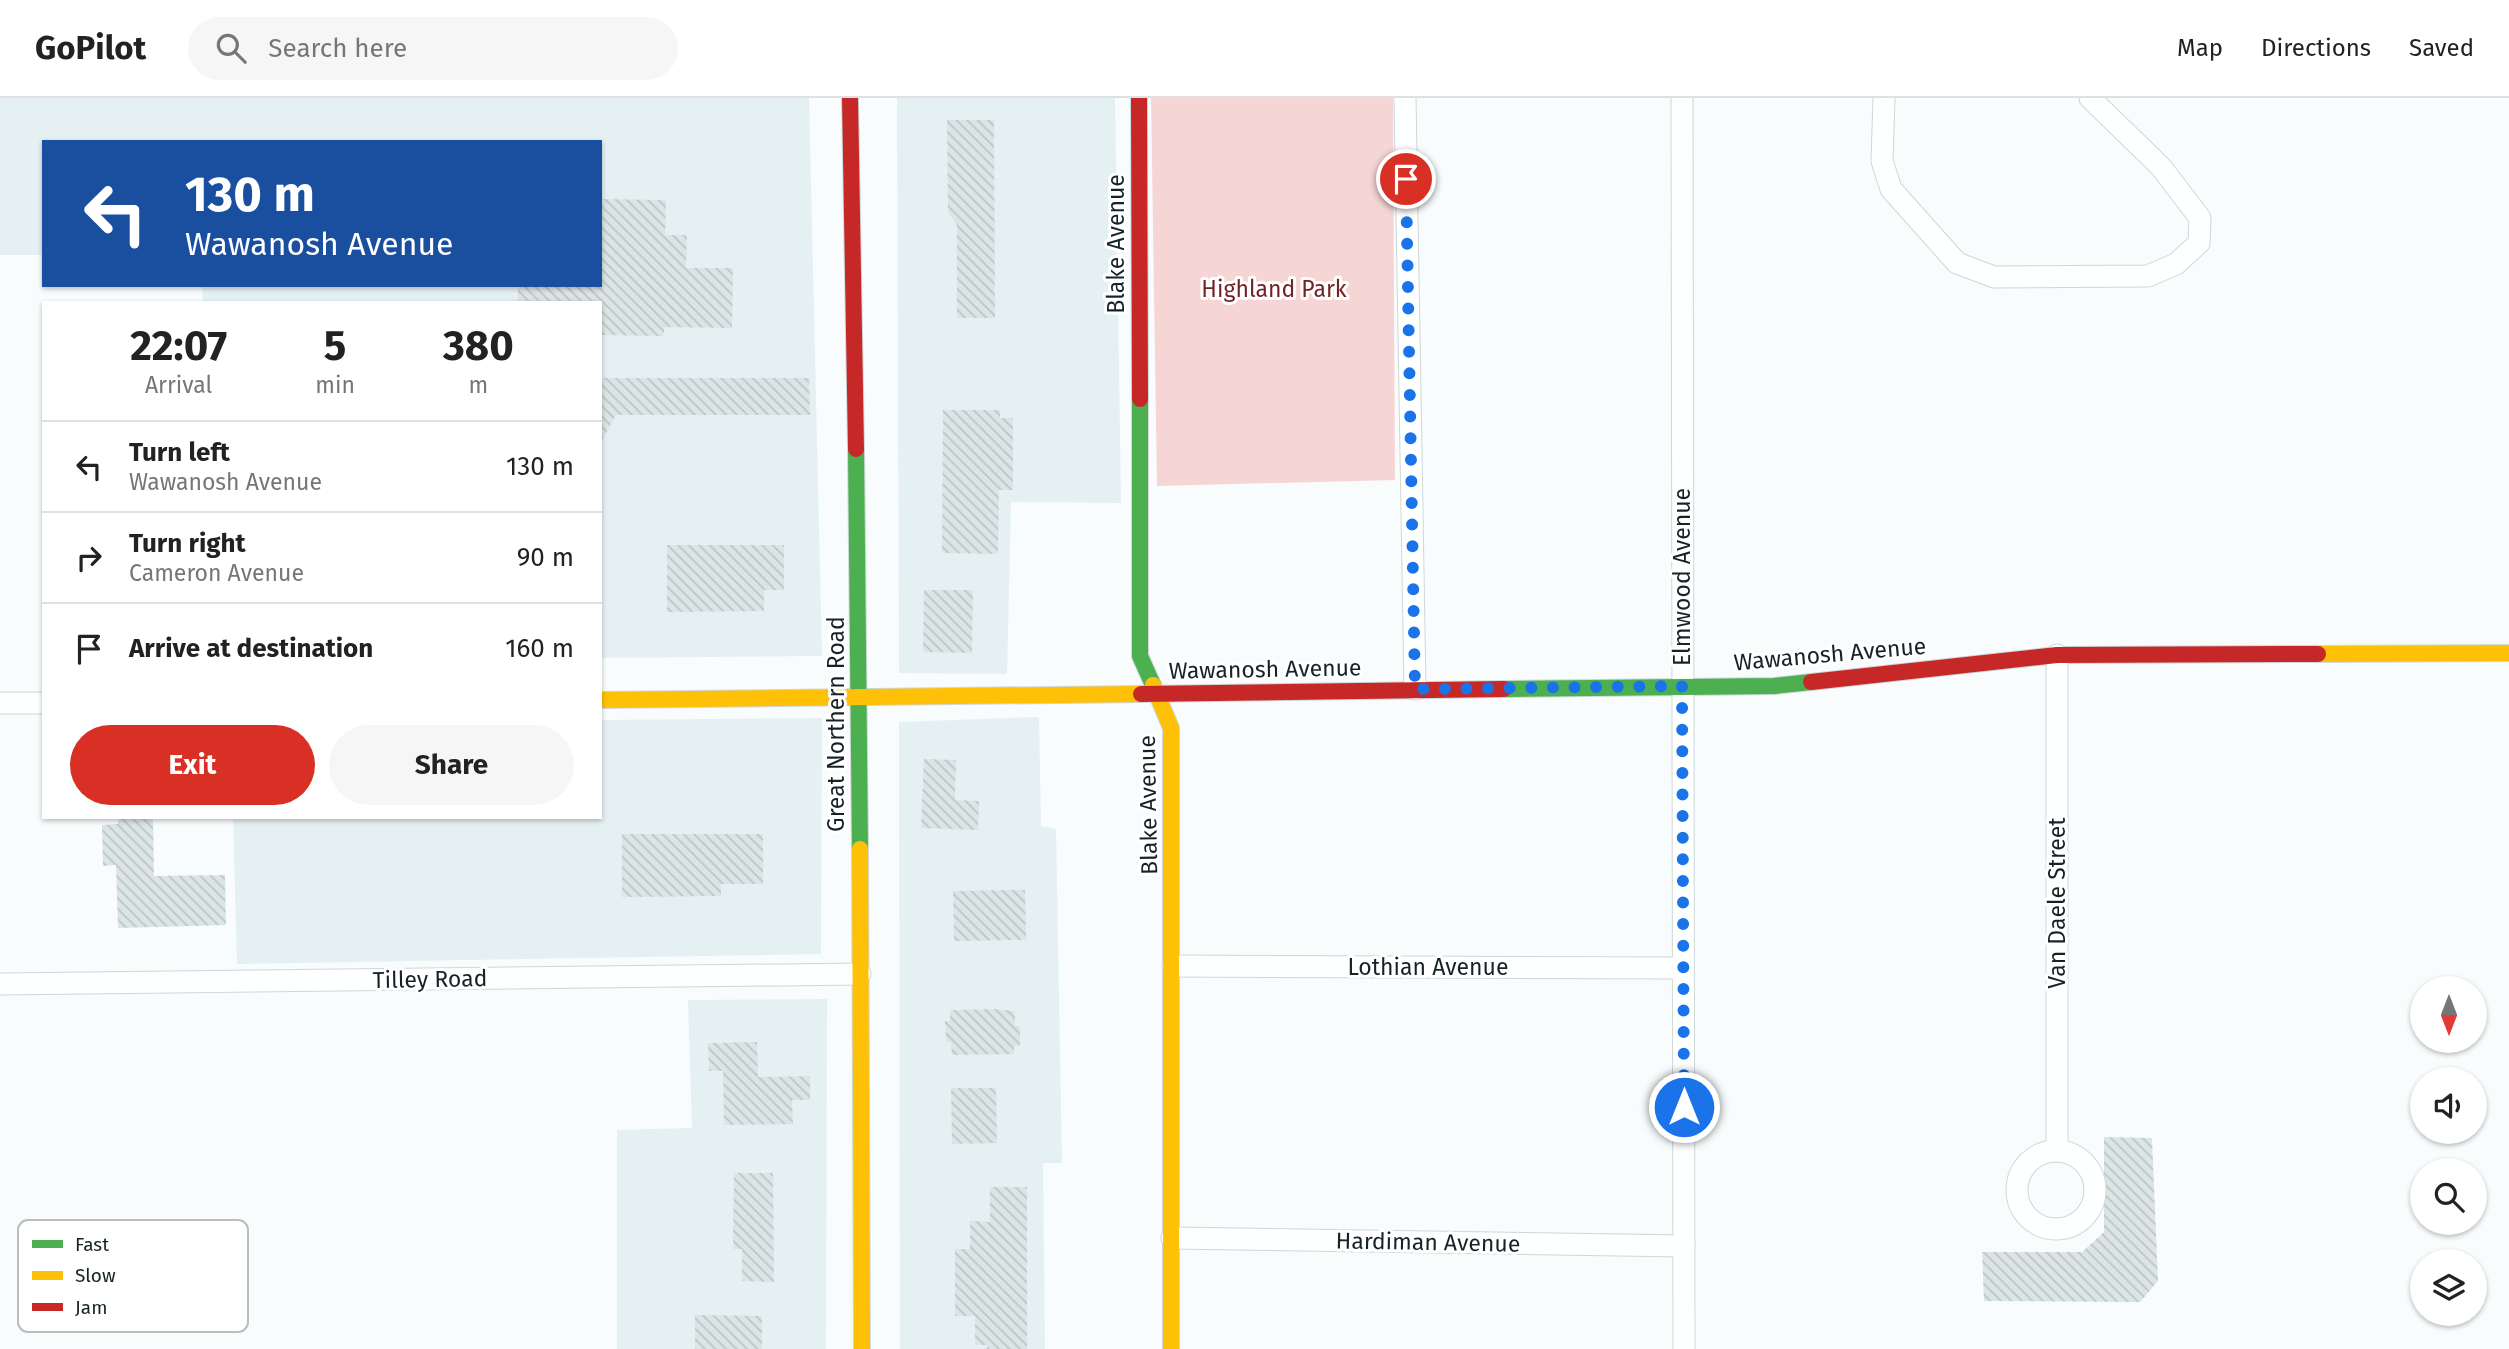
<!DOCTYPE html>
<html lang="en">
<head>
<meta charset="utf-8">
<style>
	:root { --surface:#fff; --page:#f6f6f6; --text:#222; --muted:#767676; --line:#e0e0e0; --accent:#d93025 }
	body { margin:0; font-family:"Fira Sans",sans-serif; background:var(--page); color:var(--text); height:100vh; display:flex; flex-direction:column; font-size:26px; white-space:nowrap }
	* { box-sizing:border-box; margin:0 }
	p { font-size:23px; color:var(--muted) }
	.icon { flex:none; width:38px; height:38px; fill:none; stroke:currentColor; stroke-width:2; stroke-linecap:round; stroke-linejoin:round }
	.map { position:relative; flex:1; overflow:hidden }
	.panel { position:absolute; left:42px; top:203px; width:560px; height:518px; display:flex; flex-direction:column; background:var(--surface); border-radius:0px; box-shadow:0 2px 5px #0004 }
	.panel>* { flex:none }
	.top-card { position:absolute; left:42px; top:42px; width:560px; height:147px; border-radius:0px; box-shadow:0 2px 5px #0004; background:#1a4fa0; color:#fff; overflow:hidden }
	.needle { width:46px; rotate:180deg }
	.fabs { position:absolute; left:2410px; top:878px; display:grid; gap:14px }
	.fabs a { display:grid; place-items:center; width:77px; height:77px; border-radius:50%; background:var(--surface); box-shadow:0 2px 5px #0004; font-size:35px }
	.pin { position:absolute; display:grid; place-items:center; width:60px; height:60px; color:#fff; margin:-30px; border:4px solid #fff; border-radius:50%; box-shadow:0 2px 7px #0007 }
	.me { position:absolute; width:77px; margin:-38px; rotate:0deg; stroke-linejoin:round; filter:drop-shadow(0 0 5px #0008) }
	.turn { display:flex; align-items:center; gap:24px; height:147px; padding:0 28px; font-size:32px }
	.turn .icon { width:91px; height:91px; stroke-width:2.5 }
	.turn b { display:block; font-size:49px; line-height:60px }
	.eta { display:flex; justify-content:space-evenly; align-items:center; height:119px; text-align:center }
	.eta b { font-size:42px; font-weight:700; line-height:49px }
	.primary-button { display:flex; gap:14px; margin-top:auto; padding:14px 28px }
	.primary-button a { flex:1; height:80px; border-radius:42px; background:var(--accent); color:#fff; font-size:28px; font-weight:700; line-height:80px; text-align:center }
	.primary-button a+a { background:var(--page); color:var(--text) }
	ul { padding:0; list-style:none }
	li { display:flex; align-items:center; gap:21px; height:91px; padding:0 28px; border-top:2px solid var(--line) }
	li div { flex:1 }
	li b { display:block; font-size:26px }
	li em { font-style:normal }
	header { display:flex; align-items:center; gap:42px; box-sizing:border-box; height:98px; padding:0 35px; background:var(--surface); border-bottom:2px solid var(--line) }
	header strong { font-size:33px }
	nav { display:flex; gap:38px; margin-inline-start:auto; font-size:24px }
	.search { width:490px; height:63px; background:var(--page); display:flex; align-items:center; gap:18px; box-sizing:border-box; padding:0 24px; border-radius:38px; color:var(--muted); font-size:26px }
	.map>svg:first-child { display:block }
	.built { fill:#e5f0f3 }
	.green { fill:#f6d6d4 }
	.building { fill:url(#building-back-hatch) }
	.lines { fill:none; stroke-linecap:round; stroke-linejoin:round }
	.street-casing { stroke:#cfd7d9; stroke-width:23 }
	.fast-casing { stroke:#cfd7d9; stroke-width:18 }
	.slow-casing { stroke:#cfd7d9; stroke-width:18 }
	.jam-casing { stroke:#cfd7d9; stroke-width:18 }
	.street { stroke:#feffff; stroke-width:21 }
	.fast { stroke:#4caf50; stroke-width:16 }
	.slow { stroke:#ffc107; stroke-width:16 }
	.jam { stroke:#c62828; stroke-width:16 }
	.route { stroke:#1a73e8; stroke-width:12; stroke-dasharray:0 21.6 }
	.labels { text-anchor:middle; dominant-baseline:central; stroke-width:6; stroke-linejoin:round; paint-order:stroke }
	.street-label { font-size:23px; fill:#162326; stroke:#fff }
	.park-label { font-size:23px; fill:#712326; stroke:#fff }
	.key { fill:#fff; stroke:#b9bdbe; stroke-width:2 }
	.key-label { font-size:19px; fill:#162326 }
</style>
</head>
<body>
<header>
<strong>GoPilot</strong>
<div class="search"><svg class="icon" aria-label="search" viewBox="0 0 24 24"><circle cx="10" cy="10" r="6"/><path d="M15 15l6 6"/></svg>Search here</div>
<nav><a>Map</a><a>Directions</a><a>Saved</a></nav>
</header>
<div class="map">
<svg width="2509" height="1251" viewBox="0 0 2509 1251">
	<defs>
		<pattern id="building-back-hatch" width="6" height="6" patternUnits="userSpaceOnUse" patternTransform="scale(1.75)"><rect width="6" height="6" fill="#dce5e6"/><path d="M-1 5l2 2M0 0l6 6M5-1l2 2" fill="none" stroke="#bcc4c5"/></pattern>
	</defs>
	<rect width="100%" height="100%" fill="#f8fcfc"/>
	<!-- built -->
	<g class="built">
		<polygon points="0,0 809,0 822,558 600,560 600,205 203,205 202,187 600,187 600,44 44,44 44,157 0,157"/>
		<polygon points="897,0 1115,0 1121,405 1011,404 1007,576 899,575"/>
		<polygon points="1039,619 1041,728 1056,731 1062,1065 1043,1065 1045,1251 900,1251 899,624"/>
		<polygon points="822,620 821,856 237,866 233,719 600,719 600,622"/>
		<polygon points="827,901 826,1251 617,1251 617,1032 692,1030 688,902"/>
	</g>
	<!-- green -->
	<polygon class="green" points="1151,0 1393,0 1395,382 1157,388"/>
	<!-- building -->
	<g class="building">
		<polygon points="947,22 994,22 995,220 957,220 957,127 948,114"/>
		<polygon points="600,101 666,102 665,137 687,137 686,170 733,170 732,230 665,229 663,238 600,237 600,205 518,205 518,187 600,187"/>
		<polygon points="600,280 809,280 810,317 616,317 600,346"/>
		<polygon points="943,312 1000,312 1000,320 1013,320 1013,392 999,392 998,456 942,455"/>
		<polygon points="667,447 784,447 784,492 764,492 764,513 667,514"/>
		<polygon points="924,492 973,492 972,555 923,554"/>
		<polygon points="924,661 956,662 955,702 979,703 978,732 921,730"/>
		<polygon points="118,719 153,719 154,778 225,777 226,827 118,830 116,767 103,768 102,727 118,726"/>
		<polygon points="622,736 763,736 763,786 721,786 721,798 622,799"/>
		<polygon points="1025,792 1026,842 954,843 953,793"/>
		<polygon points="993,911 1015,913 1015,928 1020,928 1020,948 1014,948 1014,956 952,957 951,944 946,944 945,923 950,923 950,912"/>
		<polygon points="757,944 758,979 810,978 810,1002 792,1002 793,1026 724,1027 723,973 709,973 708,945"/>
		<polygon points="951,990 996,990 997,1045 952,1046"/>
		<polygon points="2104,1039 2152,1040 2158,1183 2140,1204 1984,1203 1982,1154 2082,1154 2104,1134"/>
		<polygon points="734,1075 773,1075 774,1184 742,1183 742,1151 733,1151"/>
		<polygon points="990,1089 1027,1089 1027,1251 987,1251 987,1247 975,1247 975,1218 955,1218 955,1151 970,1151 970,1123 990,1124"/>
		<polygon points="695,1217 762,1218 762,1251 695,1251"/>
	</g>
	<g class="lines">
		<defs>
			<g id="street">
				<polyline points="1405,0 1415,591"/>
				<polyline points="1682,0 1684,1251"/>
				<polyline points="1884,0 1882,63 1891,91 1957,165 1994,179 2148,178 2176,166 2199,145 2200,120 2161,69 2090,0"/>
				<polyline points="2057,557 2057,1053"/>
				<polyline points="0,605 44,605"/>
				<polyline points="1173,868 1683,870"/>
				<polyline points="0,886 860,876"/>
				<circle cx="2056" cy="1092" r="39"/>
				<polyline points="1172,1140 1684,1148"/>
			</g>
			<g id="fast">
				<polyline points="1140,301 1140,558 1153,587"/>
				<polyline points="856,351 860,751"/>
				<polyline points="1504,591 1774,588 1811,584"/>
			</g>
			<g id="slow">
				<polyline points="2318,556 2509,555"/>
				<polyline points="1153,587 1171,630 1171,1251"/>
				<polyline points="600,602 1141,596"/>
				<polyline points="860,751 862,1251"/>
			</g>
			<g id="jam">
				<polyline points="850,0 856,351"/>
				<polyline points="1139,0 1140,301"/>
				<polyline points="1811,584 2057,557 2318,556"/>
				<polyline points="1141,596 1504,591"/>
			</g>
		</defs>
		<!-- street casing -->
		<use href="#street" class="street-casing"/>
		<!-- fast casing -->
		<use href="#fast" class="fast-casing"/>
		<!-- slow casing -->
		<use href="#slow" class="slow-casing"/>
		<!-- jam casing -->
		<use href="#jam" class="jam-casing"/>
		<!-- street -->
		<use href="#street" class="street"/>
		<!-- fast -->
		<use href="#fast" class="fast"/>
		<!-- slow -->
		<use href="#slow" class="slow"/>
		<!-- jam -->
		<use href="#jam" class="jam"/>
	</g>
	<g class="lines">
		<!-- route -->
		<polyline class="route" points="1406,81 1415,591 1682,588 1684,1009"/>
	</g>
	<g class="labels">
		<!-- street labels -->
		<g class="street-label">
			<text transform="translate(1116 146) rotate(-90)">Blake Avenue</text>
			<text transform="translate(1682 479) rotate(-90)">Elmwood Avenue</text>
			<text transform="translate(1830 556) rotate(-5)">Wawanosh Avenue</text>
			<text transform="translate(1265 571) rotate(-1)">Wawanosh Avenue</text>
			<text transform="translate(836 626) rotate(-90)">Great Northern Road</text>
			<text transform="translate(1148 707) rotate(-91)">Blake Avenue</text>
			<text transform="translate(2057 805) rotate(-90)">Van Daele Street</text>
			<text x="1428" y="869">Lothian Avenue</text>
			<text transform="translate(430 881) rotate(-1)">Tilley Road</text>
			<text transform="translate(1428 1144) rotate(1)">Hardiman Avenue</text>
		</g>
		<!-- park labels -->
		<g class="park-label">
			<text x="1274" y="191">Highland Park</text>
		</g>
	</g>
	<!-- legend -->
	<rect x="18" y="1122" width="230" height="112" rx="10" class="key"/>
	<rect x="32" y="1142" width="31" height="8" fill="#4caf50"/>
	<rect x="32" y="1173" width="31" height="9" fill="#ffc107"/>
	<rect x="32" y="1205" width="31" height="8" fill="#c62828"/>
	<g class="key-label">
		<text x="75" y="1153">Fast</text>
		<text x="75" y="1184">Slow</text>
		<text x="75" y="1216">Jam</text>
	</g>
</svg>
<div class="fabs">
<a><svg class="needle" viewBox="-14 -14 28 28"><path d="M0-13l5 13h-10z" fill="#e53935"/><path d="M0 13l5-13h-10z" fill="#767676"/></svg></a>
<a><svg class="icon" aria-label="sound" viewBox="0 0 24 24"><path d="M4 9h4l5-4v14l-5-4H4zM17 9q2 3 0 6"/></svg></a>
<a><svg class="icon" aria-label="search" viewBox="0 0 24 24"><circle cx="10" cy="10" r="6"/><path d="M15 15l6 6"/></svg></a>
<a><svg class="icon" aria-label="layers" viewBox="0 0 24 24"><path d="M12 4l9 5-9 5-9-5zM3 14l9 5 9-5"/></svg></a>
</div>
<div class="pin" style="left:1406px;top:81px;background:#d93025"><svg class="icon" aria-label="arrive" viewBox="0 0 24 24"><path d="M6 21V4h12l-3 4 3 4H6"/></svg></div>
<svg class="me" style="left:1684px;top:1009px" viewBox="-20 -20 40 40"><circle r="17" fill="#1a73e8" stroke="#fff" stroke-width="3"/><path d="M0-11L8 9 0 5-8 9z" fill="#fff"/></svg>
<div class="top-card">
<div class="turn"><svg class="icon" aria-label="left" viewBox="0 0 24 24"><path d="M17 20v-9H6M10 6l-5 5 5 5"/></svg><div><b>130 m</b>Wawanosh Avenue</div></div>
</div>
<section class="panel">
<div class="eta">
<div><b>22:07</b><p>Arrival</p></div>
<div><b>5</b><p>min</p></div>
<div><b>380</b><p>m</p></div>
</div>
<ul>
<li><svg class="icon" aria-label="left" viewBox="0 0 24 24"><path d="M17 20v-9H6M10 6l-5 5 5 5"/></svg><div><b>Turn left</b><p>Wawanosh Avenue</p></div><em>130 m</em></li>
<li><svg class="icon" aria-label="right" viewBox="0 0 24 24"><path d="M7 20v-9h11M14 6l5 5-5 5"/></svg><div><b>Turn right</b><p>Cameron Avenue</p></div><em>90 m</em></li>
<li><svg class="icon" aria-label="arrive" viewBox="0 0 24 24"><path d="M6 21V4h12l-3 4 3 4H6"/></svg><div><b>Arrive at destination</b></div><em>160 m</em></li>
</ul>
<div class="primary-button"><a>Exit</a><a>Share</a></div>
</section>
</div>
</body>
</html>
